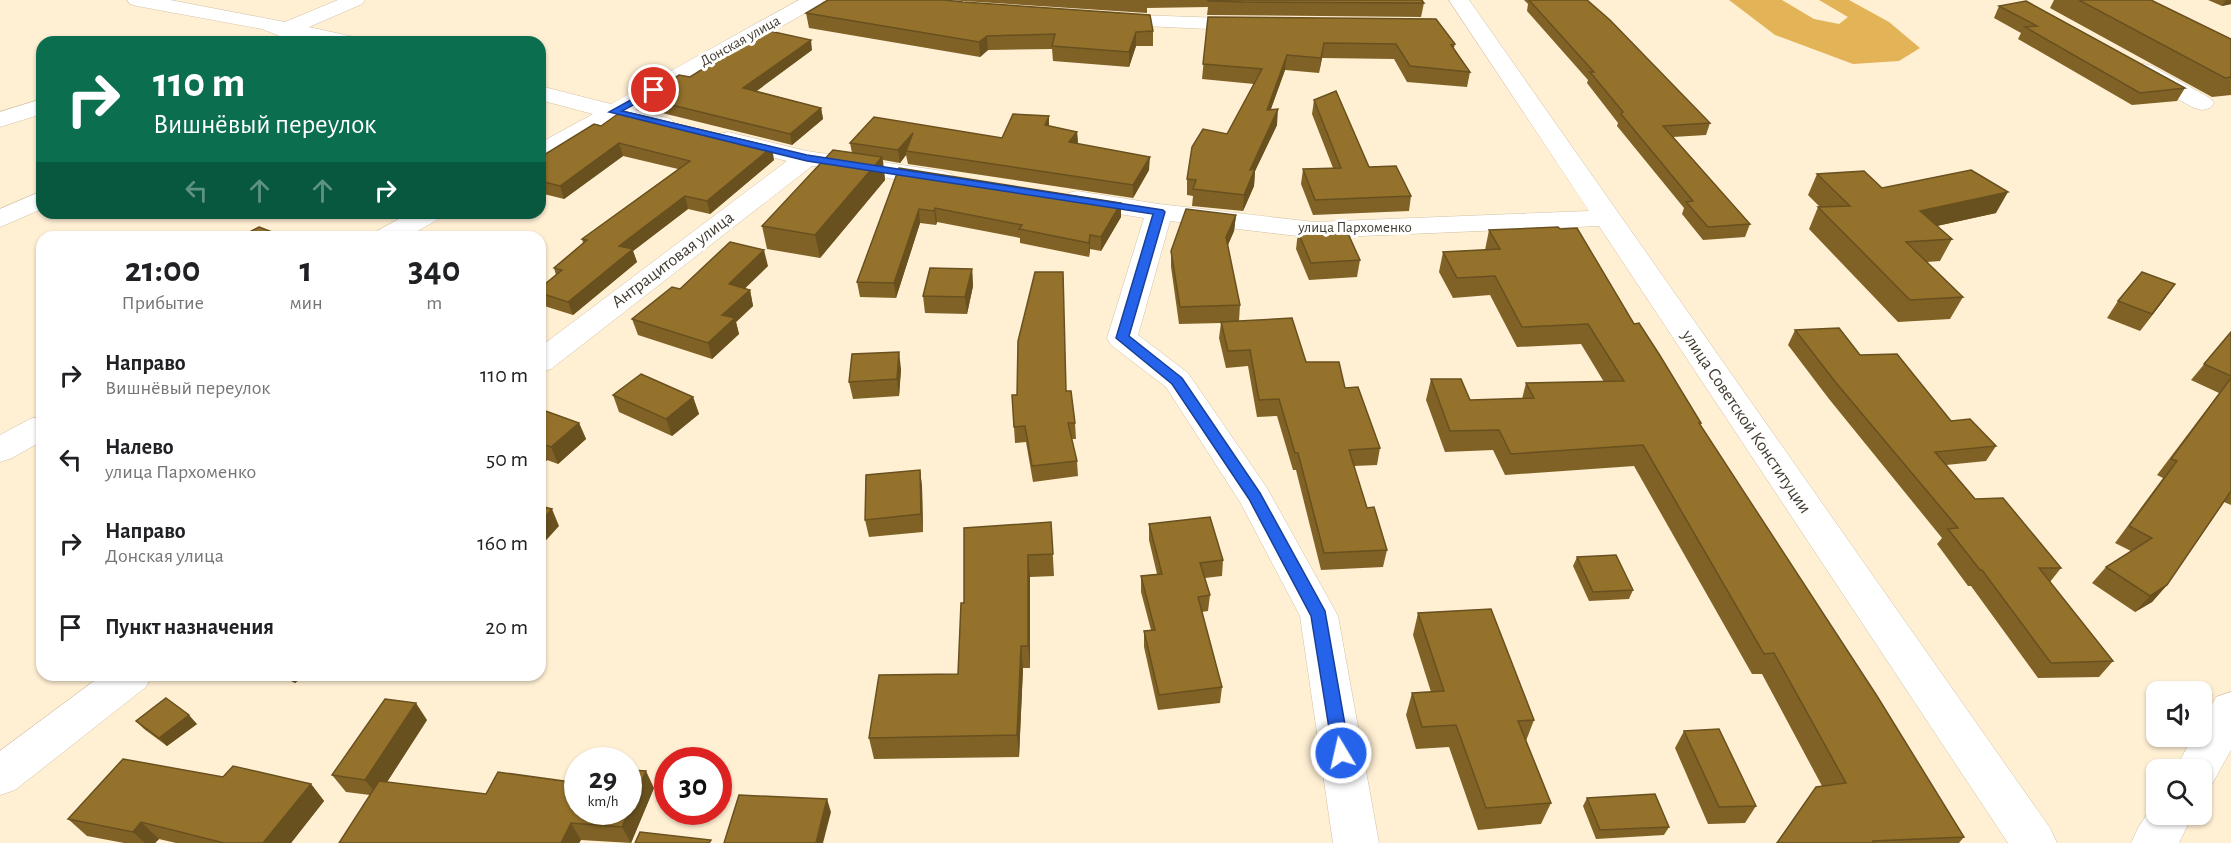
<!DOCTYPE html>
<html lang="ru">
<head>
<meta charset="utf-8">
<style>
	:root { --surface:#fff; --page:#f6f6f6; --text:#202124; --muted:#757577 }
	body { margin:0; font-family:"Alegreya Sans",sans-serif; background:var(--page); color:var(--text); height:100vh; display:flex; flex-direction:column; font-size:22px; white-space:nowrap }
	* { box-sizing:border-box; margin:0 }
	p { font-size:20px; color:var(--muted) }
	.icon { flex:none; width:33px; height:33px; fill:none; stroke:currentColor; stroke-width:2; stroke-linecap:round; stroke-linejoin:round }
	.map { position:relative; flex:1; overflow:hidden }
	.drawer { position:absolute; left:36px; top:231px; width:510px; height:450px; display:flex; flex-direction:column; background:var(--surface); border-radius:18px; box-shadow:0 2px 4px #0004 }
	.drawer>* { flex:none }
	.guide { position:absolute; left:36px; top:36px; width:510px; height:183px; border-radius:18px; box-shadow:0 2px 4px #0004; background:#0b6e4f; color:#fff; overflow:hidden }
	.controls { position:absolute; left:2146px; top:681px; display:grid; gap:12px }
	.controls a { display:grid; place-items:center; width:66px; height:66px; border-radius:12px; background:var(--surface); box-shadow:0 2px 4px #0004; font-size:30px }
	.speed { position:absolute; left:564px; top:747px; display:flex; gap:12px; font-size:30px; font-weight:700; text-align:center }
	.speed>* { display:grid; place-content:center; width:78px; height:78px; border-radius:50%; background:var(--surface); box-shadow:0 2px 4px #0004; line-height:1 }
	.speed small { font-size:15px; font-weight:400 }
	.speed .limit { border:9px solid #d22; background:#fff; color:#111 }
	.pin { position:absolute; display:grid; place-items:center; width:51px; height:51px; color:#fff; margin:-26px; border:3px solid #fff; border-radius:50%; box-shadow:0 2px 6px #0007 }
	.me { position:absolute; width:66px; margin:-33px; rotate:351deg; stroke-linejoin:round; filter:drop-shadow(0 0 4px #0008) }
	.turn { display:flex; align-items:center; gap:21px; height:126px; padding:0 18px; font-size:27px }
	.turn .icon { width:78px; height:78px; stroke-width:2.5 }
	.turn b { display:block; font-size:42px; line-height:51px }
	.lanes { display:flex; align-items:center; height:57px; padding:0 18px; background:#0003; justify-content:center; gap:30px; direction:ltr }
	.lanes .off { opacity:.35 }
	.eta { display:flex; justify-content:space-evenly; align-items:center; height:102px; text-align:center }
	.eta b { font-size:36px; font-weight:600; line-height:42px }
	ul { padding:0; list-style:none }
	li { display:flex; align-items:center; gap:18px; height:84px; padding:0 18px }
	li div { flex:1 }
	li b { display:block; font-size:22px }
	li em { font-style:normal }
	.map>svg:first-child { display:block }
	.forest { fill:#e3b358 }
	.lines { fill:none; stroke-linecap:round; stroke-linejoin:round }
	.street-casing { stroke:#d1c1a6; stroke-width:1 }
	.secondary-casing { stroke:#d1c1a6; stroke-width:1 }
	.street { fill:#fff; fill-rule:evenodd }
	.secondary { fill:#fff; fill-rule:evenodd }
	.wall { fill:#806226 }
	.shaded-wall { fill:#68501f }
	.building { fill:#95722c; stroke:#68501f; stroke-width:1.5 }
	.route { fill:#2563eb; stroke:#184099; stroke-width:1.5 }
	.labels { text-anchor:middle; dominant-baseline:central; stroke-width:6; stroke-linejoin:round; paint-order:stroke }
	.far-street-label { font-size:15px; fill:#413b30; stroke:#fefefe }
	.street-label { font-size:18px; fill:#413b30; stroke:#fefefe }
</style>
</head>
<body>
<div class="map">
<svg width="2231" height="843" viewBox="0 0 2231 843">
	<rect width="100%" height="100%" fill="#ffefd3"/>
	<!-- forest -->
	<polygon class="forest" points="1729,0 1782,0 1814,19 1839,24 1848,17 1819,0 1849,0 1889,22 1920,48 1899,61 1853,64 1775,35"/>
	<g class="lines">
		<defs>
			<g id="street">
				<polygon points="127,0 170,0 285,22 338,0 365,0 362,4 309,27 354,37 357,42 318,42 289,36 282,37 262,29 137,6 130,4"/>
				<polygon points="799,0 824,0 821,4 635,110 671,119 675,124 671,129 663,131 617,120 549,158 540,160 540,143 593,114 540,100 540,86 611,104"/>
				<polygon points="1449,0 1469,0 2050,828 2057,843 2008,843 1599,226 1314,238 1170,221 1138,335 1188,373 1267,488 1338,616 1379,843 1333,843 1300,616 1240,502 1166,387 1111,345 1107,338 1144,218 1077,207 1068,205 1064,199 1068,193 1077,191 1159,204 1314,222 1589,211"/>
				<polygon points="1108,14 1251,19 1258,21 1261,25 1258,29 1251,31 1101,24 1098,20 1101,16"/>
				<polygon points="2144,64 2152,66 2210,98 2214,103 2210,108 2202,110 2194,108 2136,76 2133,71 2136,66"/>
				<polygon points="42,99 42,114 0,127 0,112"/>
				<polygon points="728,132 807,151 943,171 952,174 956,179 952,184 943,187 812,166 551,369 540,372 540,347 787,161 719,144 716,139 719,134"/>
				<polygon points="42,191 42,209 0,227 0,209"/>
				<polygon points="410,213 443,213 439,219 407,237 373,237 377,231"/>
				<polygon points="42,416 42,441 12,458 0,462 0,435 30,419"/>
				<polygon points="102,675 152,675 146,687 15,790 0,795 0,751"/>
			</g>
			<g id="secondary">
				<polygon points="2231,692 2231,750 2212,784 2202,787 2202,770 2175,770 2193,736 2202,736 2202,722 2216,697"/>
				<polygon points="2157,799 2157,814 2193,814 2179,843 2131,843 2138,828"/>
			</g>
		</defs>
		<!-- street casing -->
		<use href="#street" class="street-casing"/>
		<!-- secondary casing -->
		<use href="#secondary" class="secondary-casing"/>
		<!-- street -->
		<use href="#street" class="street"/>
		<!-- secondary -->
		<use href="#secondary" class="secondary"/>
	</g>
	<!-- wall -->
	<g class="wall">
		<polygon points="947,0 1423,0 1424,3 1421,17 1207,15 1208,7 1147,8 1147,13"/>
		<polygon points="1524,0 1587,0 1710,123 1706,135 1673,137 1750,224 1745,237 1703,240 1682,214 1684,208 1617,126 1618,123 1587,83 1588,80 1527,11 1528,4"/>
		<polygon points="2054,0 2151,0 2231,39 2231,95 2212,97 2050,8"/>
		<polygon points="2208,0 2231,0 2231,4 2222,6"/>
		<polygon points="1999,6 2185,88 2177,101 2132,105 2018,39 2021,33 1994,18"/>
		<polygon points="806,13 1153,31 1153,46 1136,46 1129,67 1053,61 1052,49 988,50 980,57 809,28"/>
		<polygon points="1208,17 1455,44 1454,48 1470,72 1467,87 1407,82 1394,59 1322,58 1319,73 1285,70 1271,109 1277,125 1255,171 1254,186 1243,211 1192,206 1193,196 1187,195 1187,179 1227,134 1254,84 1202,79"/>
		<polygon points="812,50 756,91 821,108 823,119 792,145 646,109 643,98 690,77"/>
		<polygon points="1314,100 1369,167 1411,196 1409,211 1313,215 1301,184 1303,169 1333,168 1312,114"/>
		<polygon points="594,124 774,160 710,214 688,209 633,251 637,262 573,315 541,305 540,288 556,275 554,268 583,243 582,239 678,169 623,156 564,199 540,193 540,154 544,155"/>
		<polygon points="1049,126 1077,132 1078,144 1149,170 1133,198 908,164 906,155 900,163 883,160 885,180 820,258 767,249 762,226 852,153 850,143 1002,138"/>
		<polygon points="899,168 1121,203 1121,217 1101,251 1090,249 1089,257 1020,243 1020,238 937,222 936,225 920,223 896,298 860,297 857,282"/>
		<polygon points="1817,174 1996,213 1937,226 1952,239 1940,261 1927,262 1963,297 1950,319 1898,322 1809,229 1818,207 1820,207 1808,195"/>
		<polygon points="1236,215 1234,231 1227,247 1240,305 1239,321 1345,388 1380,448 1377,465 1354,466 1367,508 1387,550 1383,567 1321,570 1296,470 1293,470 1277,416 1257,417 1248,366 1226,368 1219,338 1221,323 1179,324 1171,267 1171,251"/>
		<polygon points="1489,230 1634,324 1701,423 1700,425 1964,837 1959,843 1776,843 1822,786 1762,674 1752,674 1634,466 1505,475 1493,450 1445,452 1426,400 1431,379 1470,400 1522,399 1526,383 1604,382 1581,344 1517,347 1490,295 1453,298 1439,272 1443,252 1485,250"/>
		<polygon points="1298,232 1360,260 1357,277 1309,280 1296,249"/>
		<polygon points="768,266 744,289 750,290 753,306 736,322 739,334 712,359 638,335 632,319 680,289"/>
		<polygon points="972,269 973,286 967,314 925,313 923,296"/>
		<polygon points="2118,301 2163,301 2140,331 2107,318"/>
		<polygon points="1795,330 1860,355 1951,421 1996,446 1986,461 1946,465 1975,499 2061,568 2050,582 2113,661 2099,677 2038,678 1971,586 1968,586 1937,544 1942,538 1829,399 1788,345"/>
		<polygon points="2231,332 2231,505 2224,502 2167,585 2152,602 2135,612 2092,583 2106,567 2131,551 2115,543 2163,478 2157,475 2219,393 2191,380"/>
		<polygon points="901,369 899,396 853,399 849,382"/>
		<polygon points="1066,391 1075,423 1076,439 1072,439 1077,461 1078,476 1033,482 1026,442 1015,443 1012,395"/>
		<polygon points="613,395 693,397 699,414 672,436 619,412"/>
		<polygon points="540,409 579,423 586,439 558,464 547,460 540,467"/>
		<polygon points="920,470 922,487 923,532 869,537 865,520"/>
		<polygon points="1051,522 1054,576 1030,577 1030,668 1023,668 1019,757 874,759 869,738 958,674 964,603"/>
		<polygon points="1149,524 1223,560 1222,576 1205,578 1210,595 1208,611 1202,612 1222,687 1220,703 1158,710 1144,647 1144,631 1151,630 1141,592 1141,576 1157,574 1149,540"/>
		<polygon points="1577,557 1633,590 1629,599 1589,601 1573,566"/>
		<polygon points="1418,613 1534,720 1526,741 1551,803 1541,824 1478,830 1449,747 1416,749 1406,715 1412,693 1431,692 1413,635"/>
		<polygon points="278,675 305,675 295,683"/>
		<polygon points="427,720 387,782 578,812 654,788 631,843 581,840 579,843 339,843 370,795 346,792 332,775"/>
		<polygon points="136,721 197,724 167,746 144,729"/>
		<polygon points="1684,731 1756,806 1745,823 1708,824 1675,748"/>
		<polygon points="223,777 311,784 324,801 291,843 176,843 159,839 155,843 124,843 87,836 68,819"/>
		<polygon points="1587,798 1669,827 1664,835 1596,839 1583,806"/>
	</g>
	<!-- shaded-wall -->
	<g class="shaded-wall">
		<polygon points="2226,0 2231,0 2231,4 2222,6"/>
		<polygon points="1136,32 1136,46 1129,67 1129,52"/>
		<polygon points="987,36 988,50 980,57 979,42"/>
		<polygon points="811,40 812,50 746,99 743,88"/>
		<polygon points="1324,43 1322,58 1319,73 1321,58"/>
		<polygon points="1287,55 1285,70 1265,125 1267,110"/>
		<polygon points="821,108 823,119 792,145 790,134"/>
		<polygon points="1278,109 1277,125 1255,171 1254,186 1243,211 1244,195 1250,170"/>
		<polygon points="1049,116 1049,129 1045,125"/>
		<polygon points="1077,132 1078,144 1069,142"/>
		<polygon points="913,133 906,151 906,155 900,163 898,150"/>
		<polygon points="619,143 623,156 564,199 560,186"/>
		<polygon points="772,147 774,160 710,214 707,201"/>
		<polygon points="882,157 885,180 820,258 815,235"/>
		<polygon points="1150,157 1149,170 1133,198 1133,185"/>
		<polygon points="2008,192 1996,213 1909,232 1920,211"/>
		<polygon points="685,196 688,209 633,251 637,262 573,315 568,302 619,246"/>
		<polygon points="1121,203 1121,217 1101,251 1101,237"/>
		<polygon points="935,208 937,222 936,225 934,211"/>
		<polygon points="919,209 920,223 896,298 894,283"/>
		<polygon points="1236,215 1234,231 1224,254 1226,237"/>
		<polygon points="1090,235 1090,249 1089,257 1089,243"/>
		<polygon points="764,250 768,266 733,300 729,284"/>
		<polygon points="972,269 973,286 967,314 965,297"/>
		<polygon points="2175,284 2163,301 2140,331 2152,314"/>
		<polygon points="750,290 753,306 736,322 739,334 712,359 708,343 722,315"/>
		<polygon points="899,352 901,369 899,396 897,379"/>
		<polygon points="693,397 699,414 672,436 666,419"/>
		<polygon points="579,423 586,439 558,464 551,447"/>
		<polygon points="540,443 547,460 540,467"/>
		<polygon points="920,470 922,487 923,532 921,514"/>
		<polygon points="552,509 559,526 540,547 540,522"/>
		<polygon points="1028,555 1030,577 1030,668 1028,646"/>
		<polygon points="2167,585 2152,602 2135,612 2150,596"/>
		<polygon points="1021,646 1023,668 1019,757 1017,735"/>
		<polygon points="289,675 305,675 295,683"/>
		<polygon points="416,703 427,720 378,796 365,780"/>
		<polygon points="189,715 197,724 167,746 159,738"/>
		<polygon points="646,771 654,788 631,843 622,827"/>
		<polygon points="311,784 324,801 291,843 263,843"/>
		<polygon points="827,799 831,812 823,843 816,843"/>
		<polygon points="141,822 159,839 155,843 145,843 133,832"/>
		<polygon points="571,823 581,840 579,843 561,843"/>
	</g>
	<!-- building -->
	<g class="building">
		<polygon points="828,0 944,0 963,2 1150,15 1153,31 1136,32 1129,52 1052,46 1055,34 987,36 979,42 806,13"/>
		<polygon points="1208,0 1421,0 1424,3 1244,2 1208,1"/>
		<polygon points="1529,0 1587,0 1610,20 1710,123 1663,126 1750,224 1708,227 1686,202 1693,201 1621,114 1623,112 1590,72 1594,72"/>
		<polygon points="2079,0 2151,0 2231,39 2231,77 2225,78"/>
		<polygon points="2026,1 2185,88 2140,93 2025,27 2037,26 1999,6"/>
		<polygon points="1208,17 1436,19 1455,44 1451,45 1470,72 1410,66 1396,44 1324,43 1321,58 1287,55 1267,110 1278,109 1250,170 1255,169 1244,195 1193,189 1196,180 1187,179 1192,147 1203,129 1227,134 1262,69 1203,64"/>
		<polygon points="765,30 811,40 743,88 821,108 790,134 643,98 679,75 690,77"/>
		<polygon points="1336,91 1369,167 1396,166 1411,196 1315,200 1303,169 1341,168 1314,100"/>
		<polygon points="622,111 772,147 707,201 685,196 619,246 633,249 568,302 540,293 540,288 562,270 554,268 587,240 582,239 690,161 619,143 560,186 540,181 540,154 544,155 594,124 601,126"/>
		<polygon points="1013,114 1049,116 1045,125 1077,132 1069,142 1150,157 1133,185 906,151 913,133 898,150 850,143 874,117 1002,138"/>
		<polygon points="833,150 882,157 815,235 762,226"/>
		<polygon points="899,168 1121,203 1101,237 1090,235 1089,243 1019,229 1022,225 935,208 934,211 919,209 894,283 857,282"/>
		<polygon points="1971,170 2008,192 1920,211 1952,239 1906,242 1963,297 1910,300 1818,207 1850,206 1817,174 1864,171 1882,188"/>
		<polygon points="1186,209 1236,215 1226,237 1240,305 1180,307 1171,251"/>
		<polygon points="259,227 285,237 240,237"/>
		<polygon points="1558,227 1560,229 1577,228 1634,324 1639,323 1659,354 1701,423 1699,423 1877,696 1964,837 1873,841 1874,843 1777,843 1816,787 1846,783 1774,653 1764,654 1643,445 1511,454 1499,430 1450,431 1431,379 1461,379 1470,400 1534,398 1526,383 1624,381 1588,324 1522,327 1495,276 1457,278 1443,252 1500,249 1489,230"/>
		<polygon points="1346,229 1360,260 1311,263 1298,232"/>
		<polygon points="730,242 764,250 729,284 750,290 722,315 735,318 708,343 632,319 672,287 680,289"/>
		<polygon points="930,268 972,269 965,297 923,296"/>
		<polygon points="1035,272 1063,272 1066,391 1071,391 1075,423 1068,423 1077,461 1032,466 1025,426 1014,427 1012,395 1017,395 1018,341"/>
		<polygon points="2142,272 2175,284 2152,314 2118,301"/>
		<polygon points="1292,318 1306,362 1339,362 1345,388 1358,387 1380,448 1349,450 1367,508 1374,507 1387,550 1324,553 1298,453 1295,453 1279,399 1259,400 1250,350 1228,351 1221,322"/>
		<polygon points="1839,328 1860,355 1897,354 1951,421 1970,419 1996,446 1935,452 1975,499 2003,498 2061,568 2039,568 2113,661 2051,663 1982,570 1980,570 1948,529 1958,528 1837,384 1795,330"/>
		<polygon points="2231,332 2231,376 2204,364"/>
		<polygon points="899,352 897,379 849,382 852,354"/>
		<polygon points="641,374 693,397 666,419 613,395"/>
		<polygon points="2231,378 2231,491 2167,585 2150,596 2106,567 2152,538 2129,526 2177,461 2171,459"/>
		<polygon points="540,409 579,423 551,447 540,443"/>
		<polygon points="920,470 921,514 865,520 866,475"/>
		<polygon points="540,506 552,509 540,522"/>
		<polygon points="1210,517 1223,560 1200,563 1210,595 1198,597 1222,687 1159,695 1144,631 1155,630 1141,576 1162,574 1149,524"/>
		<polygon points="1051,522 1053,554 1028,555 1028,646 1021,646 1017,735 869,738 879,675 958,674 961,603 964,603 964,528"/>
		<polygon points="1616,555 1633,590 1593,592 1577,557"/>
		<polygon points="1491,609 1534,720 1518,721 1551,803 1486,808 1456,725 1422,727 1412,693 1444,691 1418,613"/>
		<polygon points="166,698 189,715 159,738 136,721"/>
		<polygon points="385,699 416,703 365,780 332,775"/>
		<polygon points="1719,729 1756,806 1719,807 1684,731"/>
		<polygon points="123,759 223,777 233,766 311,784 263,843 224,843 141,822 133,832 68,819"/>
		<polygon points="628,770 646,771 622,827 571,823 561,843 339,843 379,781 486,794 498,772 578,783 578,812 628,812"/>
		<polygon points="1655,794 1669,827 1600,830 1587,798"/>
		<polygon points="739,795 827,799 816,843 724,843"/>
		<polygon points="640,832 711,840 709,843 635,843"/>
	</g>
	<!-- route -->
	<polygon class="route" points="654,87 657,88 657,92 622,111 807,155 1163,210 1165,212 1129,336 1182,378 1260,493 1325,611 1350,753 1348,759 1341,761 1335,759 1333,753 1311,616 1249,499 1172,384 1116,338 1153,214 807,161 609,112"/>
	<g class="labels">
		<!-- far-street labels -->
		<g class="far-street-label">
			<text transform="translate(740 41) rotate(-29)">Донская улица</text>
			<text x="1355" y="227">улица Пархоменко</text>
		</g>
		<!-- street labels -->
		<g class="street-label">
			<text transform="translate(673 260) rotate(-37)">Антрацитовая улица</text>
			<text transform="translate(1746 422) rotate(56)">улица Советской Конституции</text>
		</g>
	</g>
</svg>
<div class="controls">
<a><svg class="icon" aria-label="sound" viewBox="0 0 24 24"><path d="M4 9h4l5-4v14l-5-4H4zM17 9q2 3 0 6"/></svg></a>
<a><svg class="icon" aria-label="search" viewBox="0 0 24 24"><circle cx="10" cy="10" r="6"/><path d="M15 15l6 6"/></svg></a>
</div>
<div class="speed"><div>29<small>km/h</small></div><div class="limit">30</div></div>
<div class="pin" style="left:654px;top:90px;background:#d93025"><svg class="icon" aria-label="arrive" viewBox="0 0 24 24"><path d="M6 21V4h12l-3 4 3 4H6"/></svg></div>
<svg class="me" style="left:1341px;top:753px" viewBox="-20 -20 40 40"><circle r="17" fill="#2563eb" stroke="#fff" stroke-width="3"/><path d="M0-11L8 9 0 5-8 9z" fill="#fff"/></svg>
<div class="guide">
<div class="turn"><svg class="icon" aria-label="right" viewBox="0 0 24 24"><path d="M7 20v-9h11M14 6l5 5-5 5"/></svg><div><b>110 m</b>Вишнёвый переулок</div></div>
<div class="lanes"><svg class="icon off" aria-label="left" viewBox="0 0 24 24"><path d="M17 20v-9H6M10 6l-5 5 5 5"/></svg><svg class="icon off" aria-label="ahead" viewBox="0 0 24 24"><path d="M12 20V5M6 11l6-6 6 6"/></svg><svg class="icon off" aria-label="ahead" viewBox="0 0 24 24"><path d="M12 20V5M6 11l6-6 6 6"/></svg><svg class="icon" aria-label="right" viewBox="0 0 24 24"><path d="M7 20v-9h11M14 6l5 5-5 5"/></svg></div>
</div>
<section class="drawer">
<div class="eta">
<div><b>21:00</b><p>Прибытие</p></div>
<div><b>1</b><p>мин</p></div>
<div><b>340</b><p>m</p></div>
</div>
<ul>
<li><svg class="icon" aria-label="right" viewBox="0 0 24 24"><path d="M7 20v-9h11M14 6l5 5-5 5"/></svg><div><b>Направо</b><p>Вишнёвый переулок</p></div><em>110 m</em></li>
<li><svg class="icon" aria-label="left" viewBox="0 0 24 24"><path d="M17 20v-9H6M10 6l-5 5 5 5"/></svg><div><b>Налево</b><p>улица Пархоменко</p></div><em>50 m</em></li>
<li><svg class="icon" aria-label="right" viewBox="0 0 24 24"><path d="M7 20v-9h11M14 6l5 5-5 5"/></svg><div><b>Направо</b><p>Донская улица</p></div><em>160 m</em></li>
<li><svg class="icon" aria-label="arrive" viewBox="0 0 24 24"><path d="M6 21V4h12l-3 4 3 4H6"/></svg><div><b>Пункт назначения</b></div><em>20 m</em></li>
</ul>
</section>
</div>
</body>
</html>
